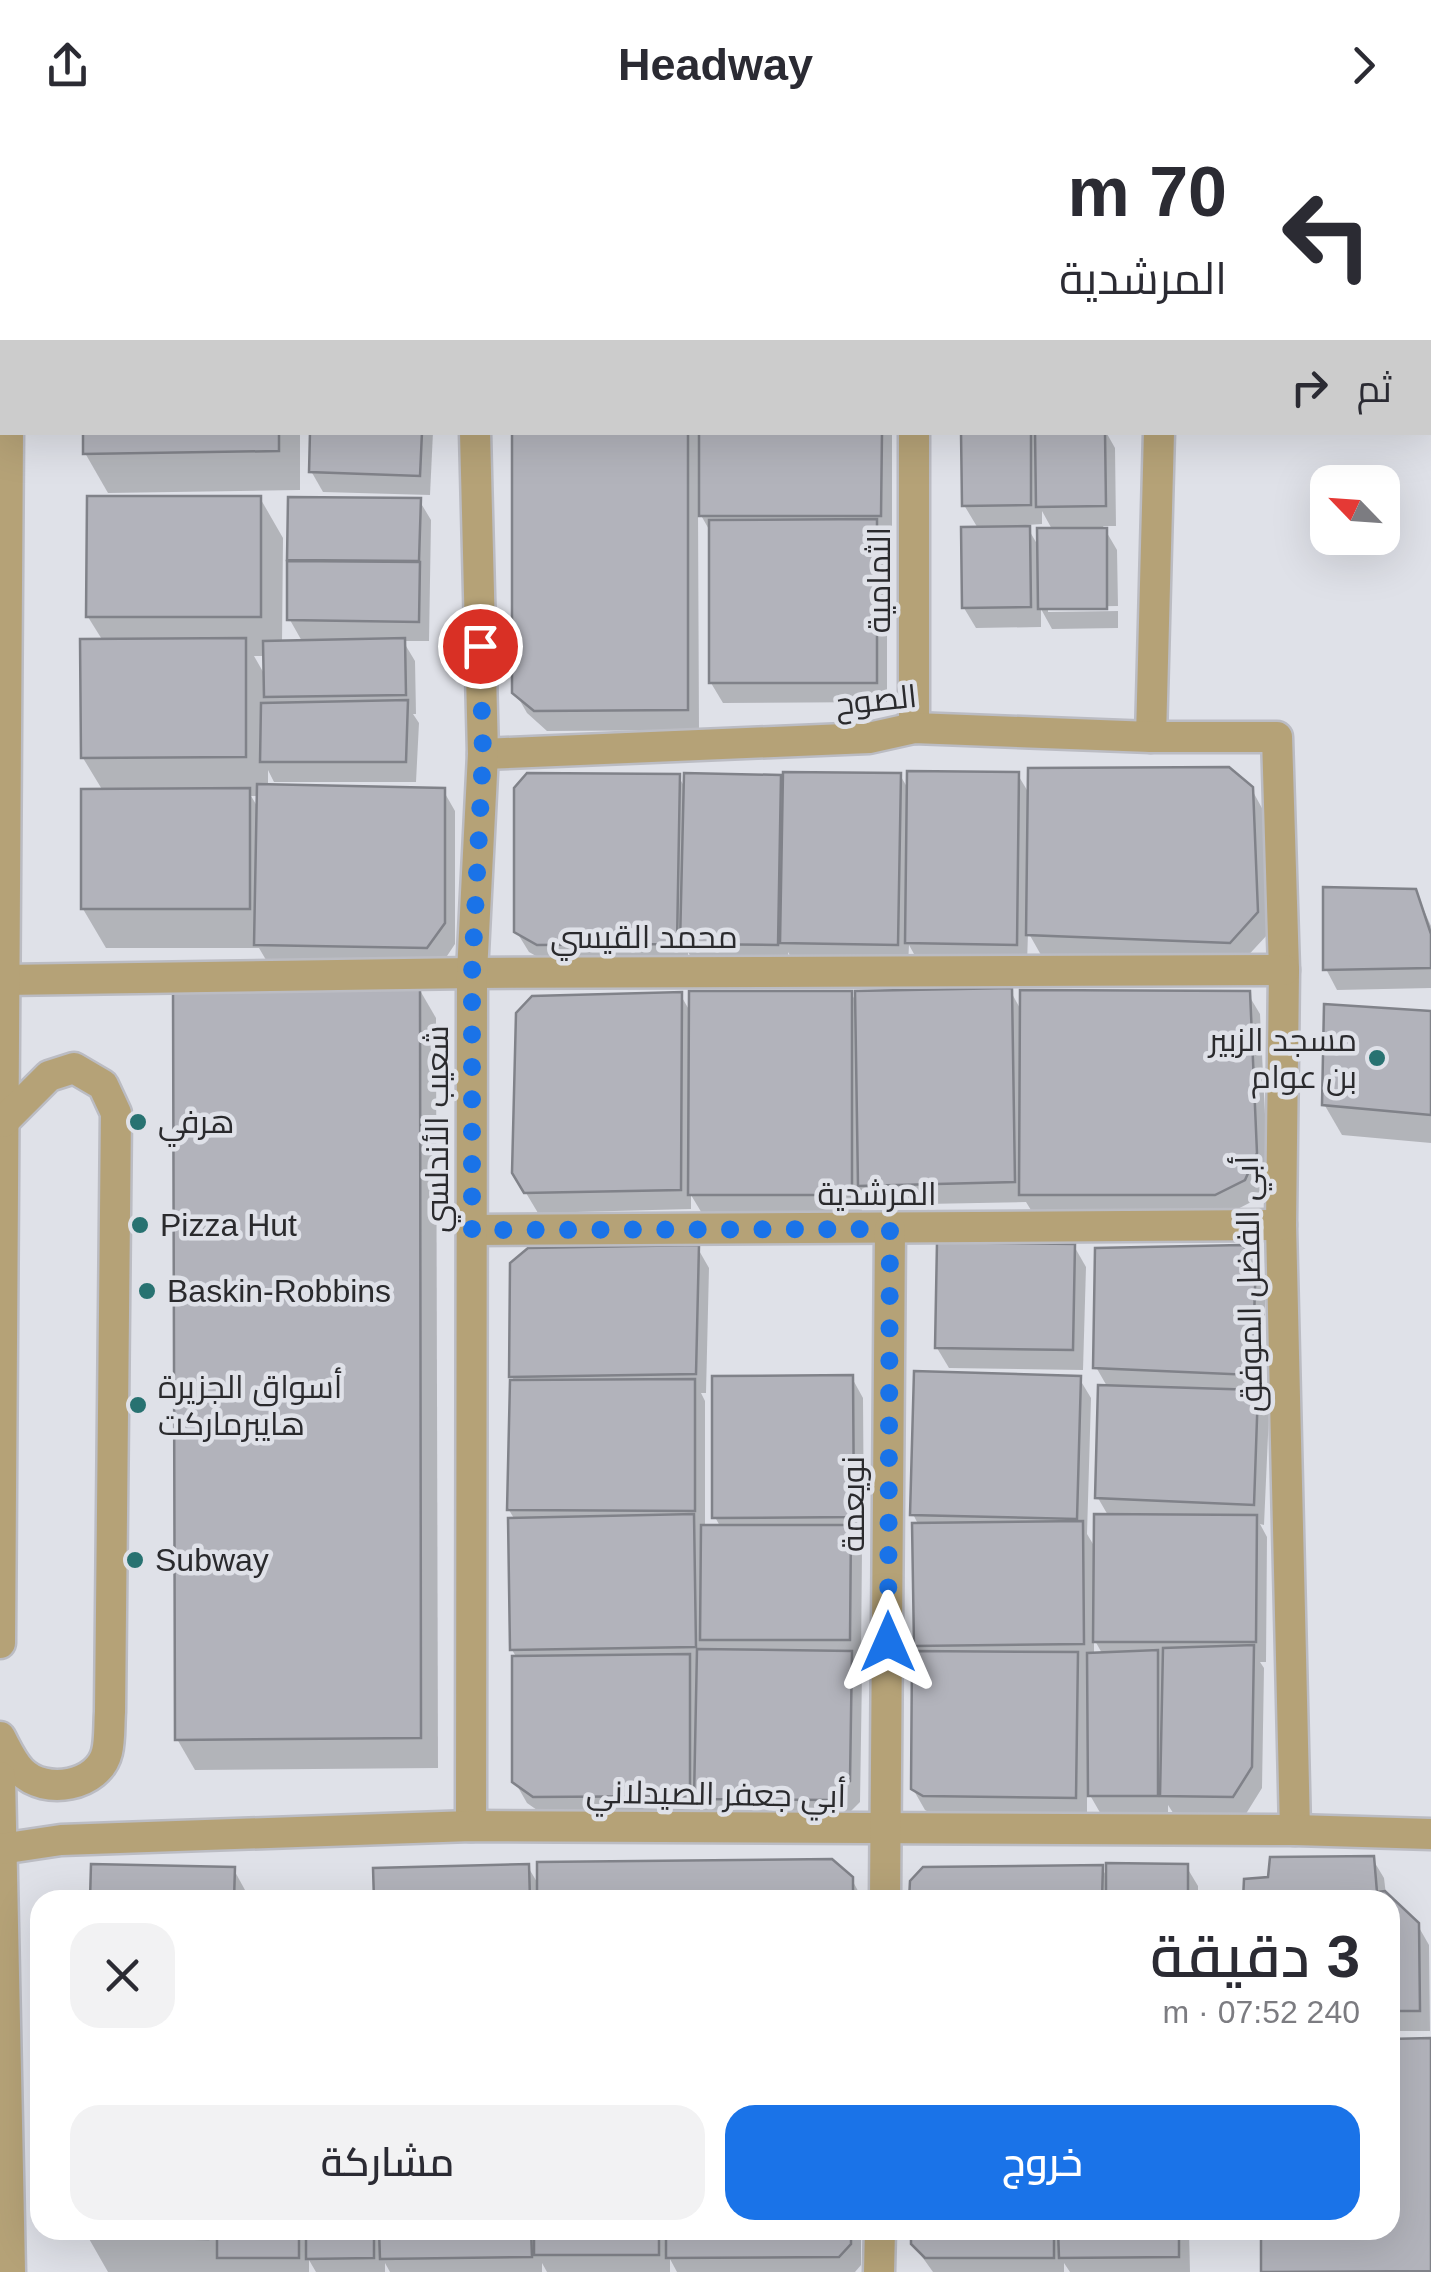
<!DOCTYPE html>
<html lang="ar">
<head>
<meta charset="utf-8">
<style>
	:root { --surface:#fff; --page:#f2f2f3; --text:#2b2b33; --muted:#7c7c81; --accent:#1a73e8 }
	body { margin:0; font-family:Helvetica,Cairo,sans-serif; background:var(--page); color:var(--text); direction:rtl; height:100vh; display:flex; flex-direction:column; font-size:38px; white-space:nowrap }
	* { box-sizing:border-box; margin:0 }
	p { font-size:32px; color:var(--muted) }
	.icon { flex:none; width:55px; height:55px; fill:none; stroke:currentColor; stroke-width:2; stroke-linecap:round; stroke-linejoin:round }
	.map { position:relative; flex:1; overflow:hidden; direction:ltr }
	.panel { position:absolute; left:30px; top:1760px; width:1370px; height:350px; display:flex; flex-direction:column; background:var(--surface); border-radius:30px; box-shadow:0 10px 40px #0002; direction:rtl }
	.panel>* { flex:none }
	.hud { position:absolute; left:0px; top:0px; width:1432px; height:305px; box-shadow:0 10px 40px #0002; direction:rtl; background:#fff; color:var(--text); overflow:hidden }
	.needle { width:65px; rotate:295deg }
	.controls { position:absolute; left:1310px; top:335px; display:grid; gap:20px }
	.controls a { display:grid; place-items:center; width:90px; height:90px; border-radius:20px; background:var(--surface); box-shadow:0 10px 40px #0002; font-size:50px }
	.pin { position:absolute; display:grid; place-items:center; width:85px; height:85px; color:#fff; margin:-42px; border:5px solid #fff; border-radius:50%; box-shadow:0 2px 10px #0007 }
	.me { position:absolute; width:110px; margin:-55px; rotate:0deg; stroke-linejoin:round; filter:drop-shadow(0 0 8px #0008) }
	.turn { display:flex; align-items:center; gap:35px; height:210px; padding:0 40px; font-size:45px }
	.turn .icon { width:130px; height:130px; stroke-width:2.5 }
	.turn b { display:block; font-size:70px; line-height:85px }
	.then { display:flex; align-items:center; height:95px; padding:0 40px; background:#0003; gap:20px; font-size:38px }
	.round { display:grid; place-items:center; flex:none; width:105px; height:105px; border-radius:30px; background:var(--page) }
	.head { display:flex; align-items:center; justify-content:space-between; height:170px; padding:0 40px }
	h1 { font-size:60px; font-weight:600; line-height:75px }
	.primary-button { display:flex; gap:20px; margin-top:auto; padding:20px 40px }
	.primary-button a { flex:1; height:115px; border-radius:30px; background:var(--accent); color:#fff; font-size:40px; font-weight:600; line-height:115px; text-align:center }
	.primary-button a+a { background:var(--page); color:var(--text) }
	header { display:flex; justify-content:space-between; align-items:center; height:130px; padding:0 40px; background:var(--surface); font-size:45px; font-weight:600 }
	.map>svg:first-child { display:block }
	.shadow { fill:#0003; fill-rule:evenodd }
	.building { fill:#b2b3bb; stroke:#808289; stroke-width:2.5 }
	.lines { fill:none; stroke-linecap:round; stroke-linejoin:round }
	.minor-casing { stroke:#bbbcc3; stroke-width:35 }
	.minor { stroke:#b5a277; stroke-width:30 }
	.route { stroke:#1a73e8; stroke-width:18; stroke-dasharray:0 32.4 }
	.poi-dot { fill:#287271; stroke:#dfe1e8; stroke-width:4 }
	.labels { text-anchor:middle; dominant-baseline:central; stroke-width:9; stroke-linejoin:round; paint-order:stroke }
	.street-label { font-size:32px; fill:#2a2a2d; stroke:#dfe1e8 }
	.poi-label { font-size:32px; fill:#2a2a2d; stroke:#dfe1e8; text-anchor:start }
</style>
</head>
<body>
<header><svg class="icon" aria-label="forward" viewBox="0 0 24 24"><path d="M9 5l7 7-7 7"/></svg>Headway<svg class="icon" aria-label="share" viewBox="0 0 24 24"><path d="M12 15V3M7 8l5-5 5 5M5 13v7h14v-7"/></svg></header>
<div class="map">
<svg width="1431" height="2142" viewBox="0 0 1431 2142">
	<rect width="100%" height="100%" fill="#dfe1e8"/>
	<!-- shadow -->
	<g class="shadow">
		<polygon points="100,0 228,0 228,2"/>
		<polygon points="521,0 892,0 892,2"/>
		<polygon points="85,302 300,302 300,360 108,363 85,323"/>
		<polygon points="313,302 433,302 430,365 323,362 311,341"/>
		<polygon points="514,302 892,302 892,406 883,406 887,412 887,572 723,573 711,553 711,403 698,380 699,600 547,601 527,583 515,562"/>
		<path d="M964 302H1033L1038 311V302H1106L1115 318 1116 396H1103L1117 420 1118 476 1048 477V482L1118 481V498L1052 499 1041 479V497L976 498 964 478 979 400 964 375ZM1042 381 1053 401 1040 419 1026 395 1042 394Z"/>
		<path d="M260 368 283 408 282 513H303L290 490V369L419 370 431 390 429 511H403L415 531 416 584H413L419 593 416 652H274L268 640V657L443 660 455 681V814L439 838 269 835 259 818H106L83 779 103 661 83 628 103 511 88 487ZM254 526H266V547ZM251 666H259V679Z"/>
		<polygon points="900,645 910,662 1018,645 1030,665 1251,658 1263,680 1268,804 1242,832 1041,825 1028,802 1027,834 919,833 909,815 908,835 794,833 788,822 788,835 695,834 688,822 688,834 550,834 529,822 516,801 678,646 686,659 779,647 786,658"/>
		<polygon points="1415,761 1431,796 1431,858 1337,860 1326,839"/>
		<polygon points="418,857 436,888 438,1638 195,1640 177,1609"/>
		<polygon points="1010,860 1022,882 1248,864 1260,884 1268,1044 1255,1070 1228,1084 1034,1085 1026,1072 872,1075 862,1058 862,1085 703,1085 691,1065 691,1079 538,1083 514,1043 680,864 691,883 851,863 858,875"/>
		<polygon points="1431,883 1431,1013 1342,1005 1324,974"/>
		<polygon points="1074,1116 1086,1137 1083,1240 949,1238 937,1218"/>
		<polygon points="697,1117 709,1138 706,1263 701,1263 705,1271 705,1397 721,1398 715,1387 852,1248 863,1268 864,1407 855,1407 862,1418 861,1530 854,1530 862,1544 860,1672 842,1690 708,1688 700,1674 700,1686 547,1687 527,1673 515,1652 517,1528 512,1520 515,1390 509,1380 515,1252 512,1247"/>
		<path d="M1254 1131 1266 1152 1262 1264H1258L1269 1283 1264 1395 1260 1394 1267 1407 1266 1532H1260L1264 1538 1262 1658 1244 1687 1175 1686 1168 1675V1686H1102L1087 1660V1688L936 1686 925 1680 913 1659 920 1523 916 1516 919 1396 913 1384 1079 1248 1091 1268 1087 1404 1096 1419 1109 1387 1098 1368 1108 1258 1096 1237ZM1094 1509 1103 1525H1094Z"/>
		<polygon points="1372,1728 1384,1748 1386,1765 1417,1794 1429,1815 1430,1901 1390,1901 1390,1770 1246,1770 1270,1749"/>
		<polygon points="1186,1736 1198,1756 1198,1770 911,1770 1101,1737 1109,1750"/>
		<polygon points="528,1737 540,1757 851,1748 863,1770 377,1770"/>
		<polygon points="234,1740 245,1760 245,1770 93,1770"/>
		<polygon points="1390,1911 1431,1911 1431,2142 1264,2142 1263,2100 1390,2100"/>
		<polygon points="88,2100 861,2100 861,2135 855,2142 677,2142 670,2129 670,2142 547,2142 542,2133 542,2142 390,2142 385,2133 385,2142 316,2142 309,2130 309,2142 108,2142 88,2107"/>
		<polygon points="913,2100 1189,2100 1190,2142 1070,2142 1064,2133 1064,2142 933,2142 913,2114"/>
	</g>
	<!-- building -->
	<g class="building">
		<polygon points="518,0 687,0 687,2"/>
		<polygon points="699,0 881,0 699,2"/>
		<polygon points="83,302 279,302 279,321 83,324"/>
		<polygon points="310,302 422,302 420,346 309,342"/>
		<polygon points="512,302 688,302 688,580 534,581 512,563"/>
		<polygon points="699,302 882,302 881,386 699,386"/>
		<polygon points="961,302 1031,302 1031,375 962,376"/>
		<polygon points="1035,302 1105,302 1106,376 1036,377"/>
		<polygon points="87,366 261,366 261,487 86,487"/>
		<polygon points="288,367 421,368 419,431 287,430"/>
		<polygon points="877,389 877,553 709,553 709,390"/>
		<polygon points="1030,396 1031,477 962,478 961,397"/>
		<polygon points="1037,398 1107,398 1107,479 1038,479"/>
		<polygon points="287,431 420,432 419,492 287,490"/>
		<polygon points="246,508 246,627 81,628 80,509"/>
		<polygon points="405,508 406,565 264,567 263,511"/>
		<polygon points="408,570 406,632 260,632 261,573"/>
		<polygon points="1229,637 1253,657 1258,782 1230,813 1026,805 1028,638"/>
		<polygon points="907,641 1019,642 1017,815 905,813"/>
		<polygon points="783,642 901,643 898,815 780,813"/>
		<polygon points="527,643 680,644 677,814 537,815 514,802 514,658"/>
		<polygon points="684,643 781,645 778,815 680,814"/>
		<polygon points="257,654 445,658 445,793 427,818 254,815"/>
		<polygon points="250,658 250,779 81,779 81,659"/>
		<polygon points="1323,757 1416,759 1431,804 1431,838 1323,840"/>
		<polygon points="420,855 421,1608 175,1610 173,857"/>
		<polygon points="1012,858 1015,1052 858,1056 855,861"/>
		<polygon points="1020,860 1250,861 1257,1023 1245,1050 1215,1065 1019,1065"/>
		<polygon points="689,861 852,861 852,1065 688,1065"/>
		<polygon points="682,862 681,1060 524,1063 512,1043 516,883 532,866"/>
		<polygon points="1324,874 1431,881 1431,985 1322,975"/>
		<polygon points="937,1112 1075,1114 1073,1220 935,1218"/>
		<polygon points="699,1115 696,1244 509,1247 510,1133 528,1118"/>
		<polygon points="1242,1115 1256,1130 1252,1245 1093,1238 1095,1118"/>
		<polygon points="914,1241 1081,1246 1077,1389 910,1385"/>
		<polygon points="853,1245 854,1387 712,1388 712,1246"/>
		<polygon points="695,1249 695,1381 507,1380 510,1250"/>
		<polygon points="1098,1255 1258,1260 1254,1375 1095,1368"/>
		<polygon points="694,1384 696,1517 510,1520 508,1388"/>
		<polygon points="1094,1384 1257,1385 1256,1512 1093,1512"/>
		<polygon points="1083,1391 1084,1514 914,1516 912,1393"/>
		<polygon points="701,1395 851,1395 850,1510 700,1510"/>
		<polygon points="1254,1515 1252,1637 1233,1667 1160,1666 1163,1518"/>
		<polygon points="697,1519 852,1521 850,1651 831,1670 694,1669"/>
		<polygon points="1158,1520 1158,1666 1088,1666 1087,1523"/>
		<polygon points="912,1521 1078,1522 1076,1668 923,1666 911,1659"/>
		<polygon points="690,1524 690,1666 533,1667 512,1652 512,1526"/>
		<polygon points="1374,1726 1377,1762 1385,1761 1419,1793 1420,1881 1390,1881 1390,1770 1243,1770 1244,1749 1268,1747 1270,1727"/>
		<polygon points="832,1729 853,1747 853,1770 537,1770 537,1732"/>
		<polygon points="1106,1733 1188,1734 1188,1770 1106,1770"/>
		<polygon points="91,1734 235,1737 234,1770 90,1770"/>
		<polygon points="529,1734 530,1770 374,1770 373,1738"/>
		<polygon points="1103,1735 1102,1770 909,1770 910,1751 923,1737"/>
		<polygon points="1431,1908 1431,2141 1261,2142 1261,2100 1390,2100 1390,1909"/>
		<polygon points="85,2100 208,2100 208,2109 85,2107"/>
		<rect x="217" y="2100" width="82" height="28"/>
		<polygon points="306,2100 374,2100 374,2128 306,2129"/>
		<polygon points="379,2100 531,2100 532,2127 380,2129"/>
		<rect x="534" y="2100" width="125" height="25"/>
		<polygon points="666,2100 851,2100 851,2114 839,2127 666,2128"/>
		<polygon points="911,2100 1054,2100 1054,2128 925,2128 911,2114"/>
		<polygon points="1058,2100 1179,2100 1179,2127 1059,2128"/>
	</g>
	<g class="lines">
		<defs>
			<g id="minor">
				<polyline points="224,0 224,2"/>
				<polyline points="468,0 468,2"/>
				<polyline points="10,2 10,0"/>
				<polyline points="914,2 914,0"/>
				<polyline points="914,598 914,302"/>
				<polyline points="1151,607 1159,302"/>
				<polyline points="483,624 869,608 914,598 1151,607 1277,607 1284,840 1281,1095 1295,1700"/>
				<polyline points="4,850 472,843 1284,840"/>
				<polyline points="472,1100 1281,1095"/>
				<polyline points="0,1513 8,302"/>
				<path d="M0 1607C6 1618 12 1632 21 1641 45 1666 99 1656 107 1622 110 1610 109 1595 110 1582L116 983 103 955 74 938 49 946 3 992"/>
				<polyline points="0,1647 10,2142"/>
				<polyline points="471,1696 472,843 483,624 475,302"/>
				<polyline points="1,1719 61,1710 471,1696 1295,1700 1431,1704"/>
				<polyline points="885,1770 890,1099"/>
				<polyline points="879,2142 880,2100"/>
			</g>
		</defs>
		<!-- minor casing -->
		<use href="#minor" class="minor-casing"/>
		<!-- minor -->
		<use href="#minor" class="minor"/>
	</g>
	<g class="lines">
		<!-- route -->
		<polyline class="route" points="480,516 483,624 472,843 472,1100 890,1099 888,1512"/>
	</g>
	<!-- markers -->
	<g class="poi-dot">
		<circle cx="1377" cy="928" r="10"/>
		<circle cx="138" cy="992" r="10"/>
		<circle cx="140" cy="1095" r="10"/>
		<circle cx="147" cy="1161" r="10"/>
		<circle cx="138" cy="1275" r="10"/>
		<circle cx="135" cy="1430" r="10"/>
	</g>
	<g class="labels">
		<!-- street labels -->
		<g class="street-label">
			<text transform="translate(879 450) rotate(-90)">الثمامية</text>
			<text transform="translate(876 570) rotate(-6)">الصوح</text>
			<text x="644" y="807">محمد القيسي</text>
			<text transform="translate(437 999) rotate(-90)">شعيب الأندلسي</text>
			<text x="877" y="1064">المرشدية</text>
			<text transform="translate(1249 1154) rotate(-91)">أبي الفضل الموفق</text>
			<text transform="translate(853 1374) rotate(-90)">نويعمة</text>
			<text transform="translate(716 1664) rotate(1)">أبي جعفر الصيدلاني</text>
		</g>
		<!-- poi labels -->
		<g class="poi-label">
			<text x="1357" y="910" text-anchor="end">مسجد الزبير<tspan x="1357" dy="37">بن عوام</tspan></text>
			<text x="158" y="992">هرفي</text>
			<text x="160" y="1095">Pizza Hut</text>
			<text x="167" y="1161">Baskin-Robbins</text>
			<text x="158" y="1257">أسواق الجزيرة<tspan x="158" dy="37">هايبرماركت</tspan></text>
			<text x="155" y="1430">Subway</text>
		</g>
	</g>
</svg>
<div class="controls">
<a><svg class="needle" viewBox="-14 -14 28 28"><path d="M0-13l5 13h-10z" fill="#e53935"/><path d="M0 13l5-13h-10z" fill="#7c7c81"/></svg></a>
</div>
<div class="pin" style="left:480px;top:516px;background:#d93025"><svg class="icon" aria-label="arrive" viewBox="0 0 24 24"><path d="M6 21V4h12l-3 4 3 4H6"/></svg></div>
<svg class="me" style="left:888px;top:1512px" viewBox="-20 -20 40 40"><path d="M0-17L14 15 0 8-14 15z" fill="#1a73e8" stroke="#fff" stroke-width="4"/></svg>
<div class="hud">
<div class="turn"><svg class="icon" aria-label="left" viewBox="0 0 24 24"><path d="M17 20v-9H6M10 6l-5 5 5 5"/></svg><div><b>70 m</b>المرشدية</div></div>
<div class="then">ثم<svg class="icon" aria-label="right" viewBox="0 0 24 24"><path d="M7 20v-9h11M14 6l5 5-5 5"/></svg></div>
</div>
<section class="panel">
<div class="head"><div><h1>3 دقيقة</h1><p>240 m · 07:52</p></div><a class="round"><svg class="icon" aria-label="close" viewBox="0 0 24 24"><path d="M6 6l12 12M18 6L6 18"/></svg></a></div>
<div class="primary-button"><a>خروج</a><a>مشاركة</a></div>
</section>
</div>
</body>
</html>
